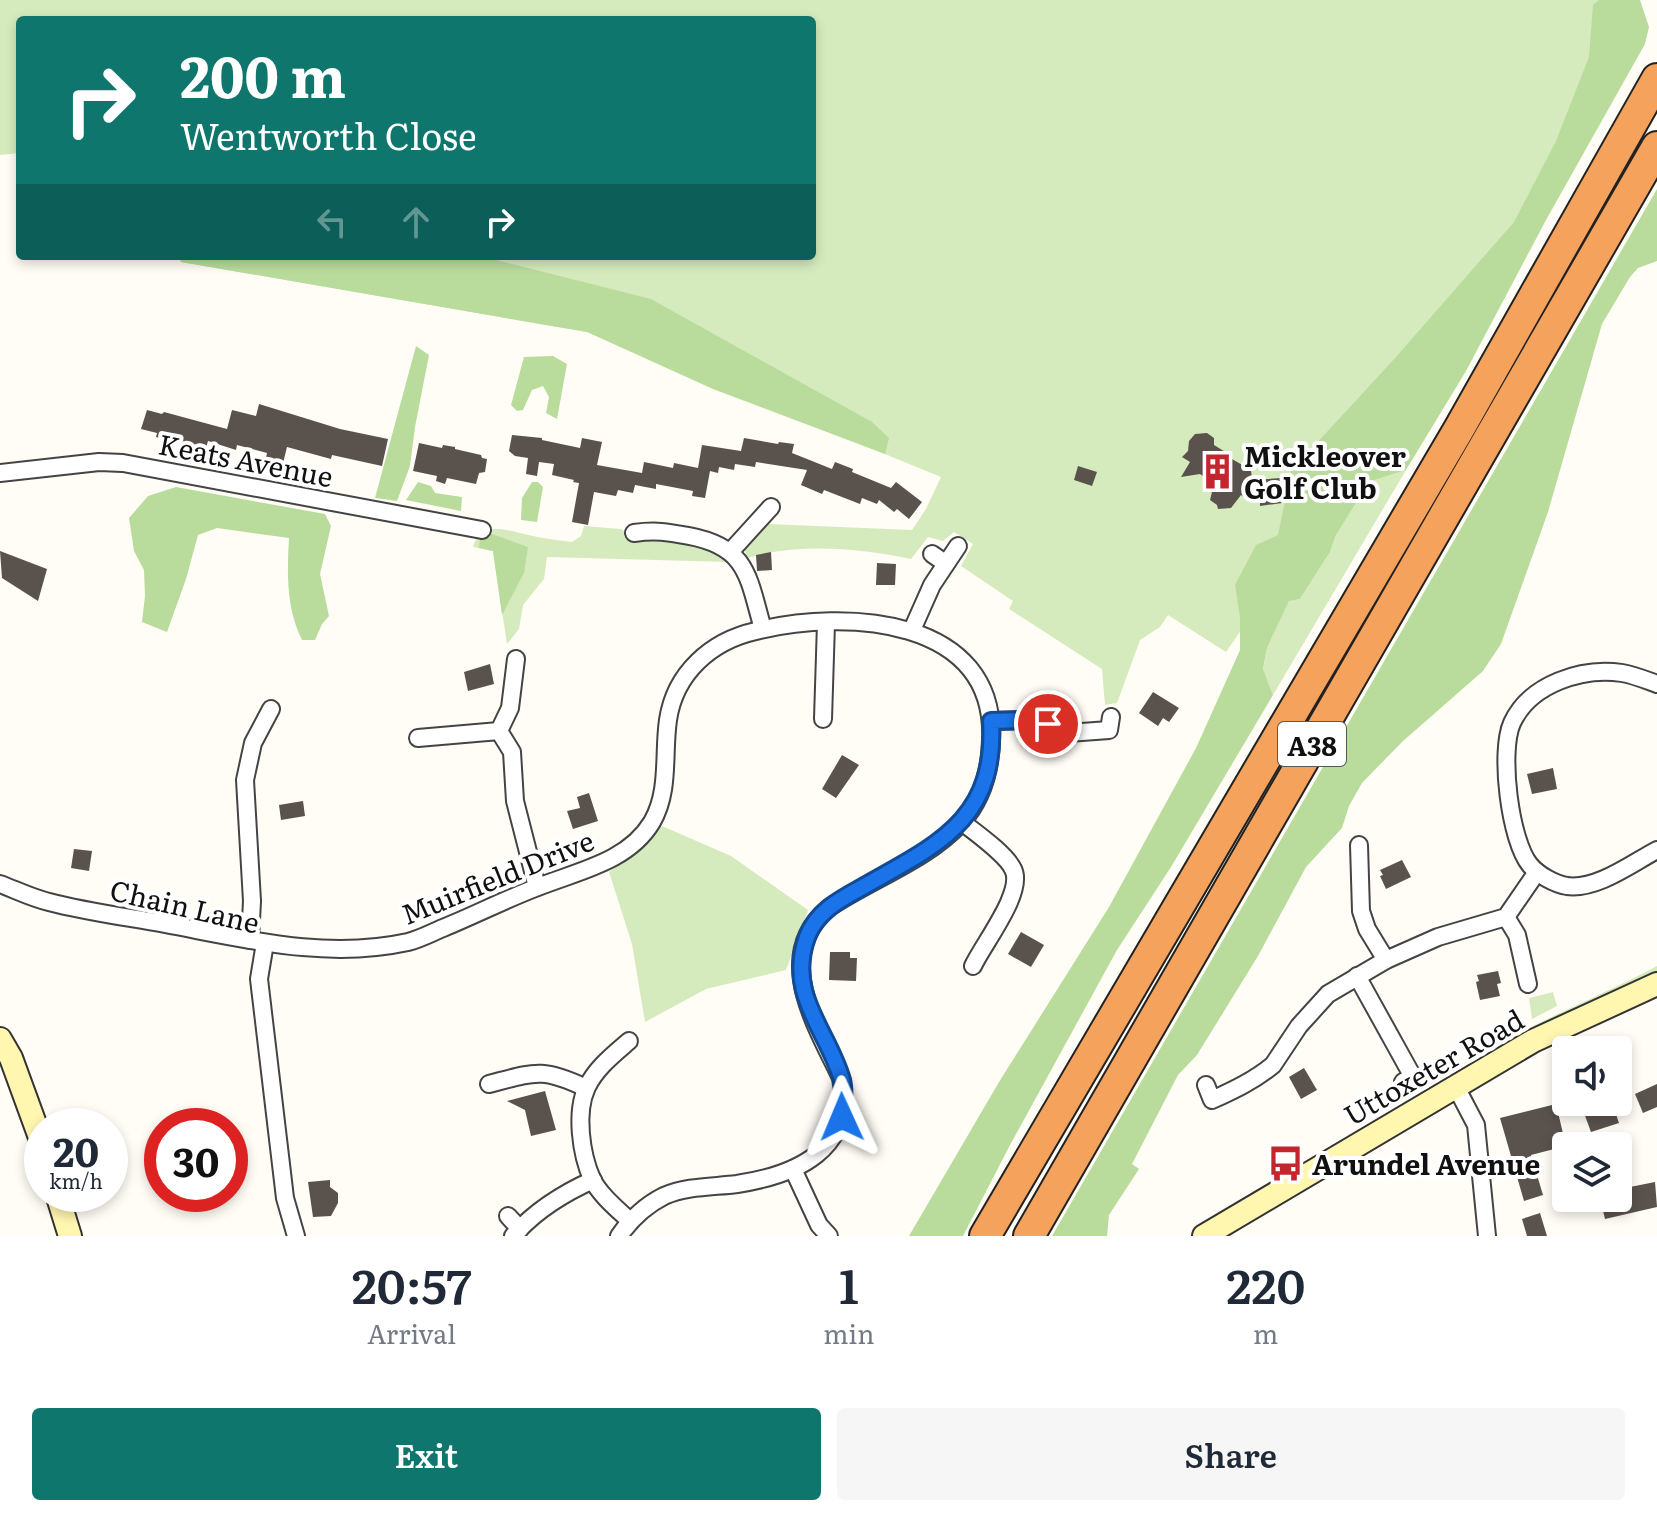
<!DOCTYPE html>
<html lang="en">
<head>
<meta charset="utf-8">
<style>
	:root { --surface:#fff; --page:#f6f6f7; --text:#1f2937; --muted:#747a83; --accent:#0f766e }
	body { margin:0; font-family:Literata,serif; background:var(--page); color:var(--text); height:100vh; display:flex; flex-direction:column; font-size:30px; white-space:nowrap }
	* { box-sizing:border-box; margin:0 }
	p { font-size:26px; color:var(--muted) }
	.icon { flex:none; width:44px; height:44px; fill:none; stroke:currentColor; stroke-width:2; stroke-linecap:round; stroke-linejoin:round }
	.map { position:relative; height:1236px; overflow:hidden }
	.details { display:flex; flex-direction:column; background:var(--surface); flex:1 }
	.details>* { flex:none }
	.hud { position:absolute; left:16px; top:16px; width:800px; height:244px; border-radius:8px; box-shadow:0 4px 12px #0003; background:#0f766e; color:#fff; overflow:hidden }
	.tools { position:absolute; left:1552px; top:1036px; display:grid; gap:16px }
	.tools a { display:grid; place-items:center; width:80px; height:80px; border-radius:8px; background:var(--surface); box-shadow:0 4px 12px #0003; font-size:40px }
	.speed { position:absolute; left:24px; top:1108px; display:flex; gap:16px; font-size:40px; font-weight:700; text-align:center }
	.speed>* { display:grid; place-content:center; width:104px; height:104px; border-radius:50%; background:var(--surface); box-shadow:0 4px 12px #0003; line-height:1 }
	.speed small { font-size:20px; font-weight:400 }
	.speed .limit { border:12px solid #d22; background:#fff; color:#111 }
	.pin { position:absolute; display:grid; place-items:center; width:68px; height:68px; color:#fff; margin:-34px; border:4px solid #fff; border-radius:50%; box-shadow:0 2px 8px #0007 }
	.me { position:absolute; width:88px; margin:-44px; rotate:359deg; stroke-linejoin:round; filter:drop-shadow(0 0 6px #0008) }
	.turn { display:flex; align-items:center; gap:28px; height:168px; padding:0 32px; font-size:36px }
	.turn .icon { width:104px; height:104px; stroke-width:2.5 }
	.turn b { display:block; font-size:56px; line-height:68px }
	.lanes { display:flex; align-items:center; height:76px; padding:0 32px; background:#0003; justify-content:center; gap:40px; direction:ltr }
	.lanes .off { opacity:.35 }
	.eta { display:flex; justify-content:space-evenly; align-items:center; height:136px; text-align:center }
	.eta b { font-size:48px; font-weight:600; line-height:56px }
	.action { display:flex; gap:16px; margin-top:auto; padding:16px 32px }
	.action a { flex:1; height:92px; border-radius:8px; background:var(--accent); color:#fff; font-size:32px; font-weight:600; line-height:92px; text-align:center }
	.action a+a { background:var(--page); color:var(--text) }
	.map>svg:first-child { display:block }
	.green { fill:#d5ebbd }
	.forest { fill:#b9dc9c }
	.building { fill:#5a524d }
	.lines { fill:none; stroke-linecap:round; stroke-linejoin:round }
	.street-casing { stroke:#444; stroke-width:20 }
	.secondary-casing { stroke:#333; stroke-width:26 }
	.highway-casing { stroke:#222; stroke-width:34 }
	.street { stroke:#fff; stroke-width:16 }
	.secondary { stroke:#fff6b0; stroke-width:22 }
	.highway { stroke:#f5a25d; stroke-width:30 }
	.route-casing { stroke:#114b97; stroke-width:20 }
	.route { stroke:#1a73e8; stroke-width:14 }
	.labels { text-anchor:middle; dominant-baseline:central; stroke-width:8; stroke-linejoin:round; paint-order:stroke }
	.shield { fill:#fff; stroke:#585858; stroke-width:2 }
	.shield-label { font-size:26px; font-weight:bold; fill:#111 }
	.poi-label { font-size:28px; font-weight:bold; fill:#111; stroke:#fff; text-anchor:start }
	.street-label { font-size:28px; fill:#111; stroke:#fff }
</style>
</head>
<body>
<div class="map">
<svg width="1657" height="1236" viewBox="0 0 1657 1236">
	<rect width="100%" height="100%" fill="#fffdf5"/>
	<!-- green -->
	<g class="green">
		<path d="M0 0H1614L1577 139 1519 230 1346 412 1276 580 1226 652 1168 615 1160 627 1140 640 1117 703 1105 705 1102 669 1009 609 1013 601 961 566 973 544 954 532 943 541 928 537 911 559C858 548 800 543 747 558L744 548 754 533 768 524 912 530 926 509 941 477 587 332 181 262 179 256H812V20H20V153L0 155Z"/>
		<polygon points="1406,470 1273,695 1263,670 1267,648 1289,600 1300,599 1330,552 1336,535 1367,486 1375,480"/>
		<path d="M584 526 621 529 624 531 625 539 630 540 664 539 711 545 729 562 547 557 544 579 523 605 519 629 507 644 493 551 473 547C481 518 512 532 533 536 546 539 559 540 572 542L581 536Z"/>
		<polygon points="662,826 731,856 808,910 786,970 706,989 645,1022 632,944 609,872 643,847"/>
		<path d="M1657 966V976L1536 1032 1533 1026C1575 1005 1616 988 1657 966Z"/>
		<polygon points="1553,992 1557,1006 1532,1019 1529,998"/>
	</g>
	<!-- forest -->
	<g class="forest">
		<polygon points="1599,0 1640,0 1649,27 1645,44 1546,220 1466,371 1406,470 1375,480 1367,486 1336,535 1330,552 1300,599 1289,601 1267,648 1263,669 1273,695 1171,867 1117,950 1009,1147 963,1236 909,1236 999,1082 1109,907 1196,748 1240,650 1240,617 1235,585 1256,545 1278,535 1291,471 1396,357 1514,222 1556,141 1589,57 1593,5"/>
		<polygon points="1657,189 1657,261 1638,268 1630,277 1602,324 1548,512 1501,644 1483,671 1402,742 1362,783 1349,806 1342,828 1306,867 1258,956 1197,1055 1178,1075 1132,1164 1139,1169 1109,1215 1107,1236 1052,1236"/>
		<polygon points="179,256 480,256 651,299 872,422 889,438 885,454 713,389 587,332 181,262"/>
		<polygon points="416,346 429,355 415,427 410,466 397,501 375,498"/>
		<polygon points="553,356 567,364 557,419 546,413 549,397 543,386 532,390 523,410 517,411 511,405 524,357"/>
		<polygon points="418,482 431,486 435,493 462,497 461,511 406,500"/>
		<polygon points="532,482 538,482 543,487 537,522 521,520 522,498"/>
		<path d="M176 487 325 514 331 526 320 574 329 616 322 624 315 640H302C286 608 287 573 289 538L217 528 198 535 186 579 167 632 142 622 145 596 144 570 134 551 129 518 148 496Z"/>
		<polygon points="492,534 528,547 524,573 502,615 493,551 479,548 480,538"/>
	</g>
	<!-- building -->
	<g class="building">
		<polygon points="259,404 340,429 388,439 382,466 332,455 331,459 287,447 282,467 265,462 267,453 237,445 236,450 208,441 205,451 156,437 157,433 141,429 147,410 162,414 164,412 227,429 232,410 256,416"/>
		<polygon points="1207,433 1214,438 1214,445 1227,453 1225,455 1251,470 1252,480 1282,478 1282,503 1260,506 1260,501 1250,502 1241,495 1231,508 1218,509 1217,505 1210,500 1214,484 1200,474 1181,477 1190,462 1182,457 1188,451 1189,441 1195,434"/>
		<polygon points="512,435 542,438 542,440 580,448 582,438 602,442 597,465 642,473 644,462 673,468 674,463 698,468 702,445 741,451 744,438 778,444 779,442 794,444 792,453 832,469 835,462 853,469 852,472 891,488 896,482 922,502 909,519 897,509 894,512 879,500 877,504 862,498 860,504 824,490 822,494 801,485 807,470 756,462 755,467 735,464 734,470 719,467 718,473 710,471 705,498 692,496 693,491 656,484 656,489 635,485 633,493 618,490 616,496 594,492 588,525 572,522 579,483 573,482 574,480 552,475 554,464 539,462 537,476 526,474 528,458 515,456 509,451"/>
		<polygon points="419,443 442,448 443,445 455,447 455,449 481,455 482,458 487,459 485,472 479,473 476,484 447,478 445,484 436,481 437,476 413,471"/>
		<polygon points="1078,466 1097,472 1092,486 1074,480"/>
		<polygon points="0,551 47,569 38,601 2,578"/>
		<polygon points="771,552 772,570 757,571 756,555"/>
		<polygon points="877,563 896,564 895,585 876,585"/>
		<polygon points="490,664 494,684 468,691 464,672"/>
		<polygon points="1153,692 1179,708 1169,722 1163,718 1158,726 1139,713"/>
		<polygon points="842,755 859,765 836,798 822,789"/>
		<polygon points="1553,768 1557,789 1532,794 1527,774"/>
		<polygon points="589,793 598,821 573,829 567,811 580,808 577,797"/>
		<polygon points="303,801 305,816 281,820 279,805"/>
		<polygon points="74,849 92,851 89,871 71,868"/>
		<polygon points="1402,860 1411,877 1386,889 1380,876 1383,875 1380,870"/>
		<polygon points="1021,932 1044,945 1031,967 1008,954"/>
		<polygon points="830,952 850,952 850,958 857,958 856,981 829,980"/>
		<polygon points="1498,971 1501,983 1497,984 1500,996 1480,1000 1476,982 1479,981 1477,975"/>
		<polygon points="1304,1068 1317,1090 1301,1099 1289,1077"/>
		<polygon points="1657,1084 1657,1107 1643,1113 1635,1094"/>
		<polygon points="545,1091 556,1130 531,1136 525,1110 507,1101"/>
		<polygon points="1612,1103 1619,1123 1591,1132 1584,1113"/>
		<polygon points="1556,1104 1566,1146 1531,1155 1543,1195 1524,1201 1500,1118"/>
		<polygon points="330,1180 330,1187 338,1193 338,1203 331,1216 313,1217 308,1182"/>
		<polygon points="1655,1182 1657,1207 1605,1219 1600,1198 1627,1198 1625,1188"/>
		<polygon points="1540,1213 1547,1236 1527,1236 1522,1219"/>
	</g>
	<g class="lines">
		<defs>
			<g id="street">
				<polyline points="0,473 99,462 123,463 482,530"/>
				<path d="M634 533C656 530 667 532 689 536 748 547 748 577 763 629"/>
				<polyline points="731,551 771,507"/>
				<polyline points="932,554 945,563"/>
				<polyline points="912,630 932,585 958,546"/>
				<path d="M1657 684C1646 680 1634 675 1622 673 1582 667 1530 684 1512 723 1499 752 1510 841 1530 865 1538 875 1555 884 1567 886 1597 890 1632 863 1657 850"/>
				<polyline points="823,719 826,623"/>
				<polyline points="991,721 1023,720 1048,724 1068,733 1109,730 1111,717"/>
				<polyline points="499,731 510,708 516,659"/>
				<polyline points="418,738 499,731 512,752 515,801 537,887"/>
				<path d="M962 822C976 833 1006 854 1013 869 1025 892 983 944 973 966"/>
				<polyline points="1359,845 1361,911 1367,929 1386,960"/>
				<path d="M0 884C16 890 32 898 49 902 87 912 127 917 165 924 246 939 326 960 408 942 420 939 431 933 443 928 475 915 506 899 538 887 578 871 628 862 652 822 670 791 663 754 668 720 675 673 711 641 756 631 844 609 997 616 991 741 990 771 982 800 961 823 927 860 872 879 830 907 771 955 816 1025 841 1078 855 1150 796 1175 737 1184 713 1187 687 1186 664 1196 646 1205 631 1219 619 1236"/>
				<polyline points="1506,917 1517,935 1528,984"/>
				<polyline points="250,940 252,901 245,780 253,743 271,709"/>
				<polyline points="265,943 259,979 285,1198 296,1236"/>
				<polyline points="1357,976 1413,1077 1403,1082"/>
				<path d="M629 1041C614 1054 596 1068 587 1087 575 1112 581 1154 592 1179 600 1195 617 1209 630 1221"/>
				<path d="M489 1084C535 1072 542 1067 586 1088"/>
				<path d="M1206 1085 1212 1100C1234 1090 1255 1080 1273 1065L1299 1026 1328 994 1386 960 1438 937 1506 917 1537 872"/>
				<polyline points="1455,1085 1476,1125 1487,1236"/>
				<polyline points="793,1169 819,1225 829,1236"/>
				<polyline points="508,1216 520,1229"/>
				<path d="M513 1236C534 1212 564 1193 593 1180"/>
			</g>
			<g id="secondary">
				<polyline points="0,1039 11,1058 42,1143"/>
				<polyline points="57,1194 70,1236"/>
				<polyline points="1204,1236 1533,1041 1657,984"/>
			</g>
			<g id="highway">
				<polyline points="985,1236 1459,429 1657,79"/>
				<polyline points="1029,1236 1657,147"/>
			</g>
		</defs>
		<!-- street casing -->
		<use href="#street" class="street-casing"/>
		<!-- secondary casing -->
		<use href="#secondary" class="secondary-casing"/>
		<!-- highway casing -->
		<use href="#highway" class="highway-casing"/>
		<!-- street -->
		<use href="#street" class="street"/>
		<!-- secondary -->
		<use href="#secondary" class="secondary"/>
		<!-- highway -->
		<use href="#highway" class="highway"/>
	</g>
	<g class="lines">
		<defs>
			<path id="route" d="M842 1117C843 1105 845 1092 842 1080 828 1030 786 995 807 937 816 913 837 901 859 889 934 846 997 822 991 721L1023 720 1048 724"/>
		</defs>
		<!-- route casing -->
		<use href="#route" class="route-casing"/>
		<!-- route -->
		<use href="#route" class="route"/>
	</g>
	<!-- icons -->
	<defs>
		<symbol id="building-bare" viewBox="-9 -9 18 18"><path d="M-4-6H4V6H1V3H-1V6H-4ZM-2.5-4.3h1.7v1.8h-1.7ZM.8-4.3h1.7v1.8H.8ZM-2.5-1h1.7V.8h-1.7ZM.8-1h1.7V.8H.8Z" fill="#c4262e" stroke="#fff" stroke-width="2.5" paint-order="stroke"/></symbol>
		<symbol id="bus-bare" viewBox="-9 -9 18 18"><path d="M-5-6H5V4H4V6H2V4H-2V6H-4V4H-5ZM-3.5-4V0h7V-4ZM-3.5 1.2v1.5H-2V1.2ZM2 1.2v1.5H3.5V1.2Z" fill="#c4262e" stroke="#fff" stroke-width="2.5" paint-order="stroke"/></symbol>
	</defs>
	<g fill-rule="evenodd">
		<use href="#building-bare" x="1192" y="446" width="51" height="51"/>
		<use href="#bus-bare" x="1260" y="1138" width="51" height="51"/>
	</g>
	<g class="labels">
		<!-- shield labels -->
		<rect class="shield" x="1278" y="722" width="68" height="44" rx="6"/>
		<g class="shield-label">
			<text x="1312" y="744">A38</text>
		</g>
		<!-- poi labels -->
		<g class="poi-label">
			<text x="1244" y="455">Mickleover<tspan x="1244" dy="32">Golf Club</tspan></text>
			<text x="1312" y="1163">Arundel Avenue</text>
		</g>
		<!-- street labels -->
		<g class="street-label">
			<text transform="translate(246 459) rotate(11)">Keats Avenue</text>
			<text transform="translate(497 876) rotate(-22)">Muirfield Drive</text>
			<text transform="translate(185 905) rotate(13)">Chain Lane</text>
			<text transform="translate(1433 1066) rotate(-30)">Uttoxeter Road</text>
		</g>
	</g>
</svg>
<div class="tools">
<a><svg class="icon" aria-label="sound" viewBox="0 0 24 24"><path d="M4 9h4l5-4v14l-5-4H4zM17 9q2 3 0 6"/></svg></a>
<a><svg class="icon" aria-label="layers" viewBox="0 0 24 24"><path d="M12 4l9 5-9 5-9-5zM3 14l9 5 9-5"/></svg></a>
</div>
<div class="speed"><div>20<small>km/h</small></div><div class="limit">30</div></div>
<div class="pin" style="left:1048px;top:724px;background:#d93025"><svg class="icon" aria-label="arrive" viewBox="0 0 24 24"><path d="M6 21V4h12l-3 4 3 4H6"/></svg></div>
<svg class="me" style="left:842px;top:1117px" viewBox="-20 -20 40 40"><path d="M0-17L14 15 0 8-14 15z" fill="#1a73e8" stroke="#fff" stroke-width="4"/></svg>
<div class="hud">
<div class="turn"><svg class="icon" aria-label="right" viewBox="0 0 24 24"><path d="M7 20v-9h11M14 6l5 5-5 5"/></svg><div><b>200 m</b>Wentworth Close</div></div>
<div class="lanes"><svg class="icon off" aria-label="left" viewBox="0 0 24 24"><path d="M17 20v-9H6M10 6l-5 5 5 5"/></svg><svg class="icon off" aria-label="ahead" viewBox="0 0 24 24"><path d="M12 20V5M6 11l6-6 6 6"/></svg><svg class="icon" aria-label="right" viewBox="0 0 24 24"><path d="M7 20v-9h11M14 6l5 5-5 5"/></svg></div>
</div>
</div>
<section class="details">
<div class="eta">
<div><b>20:57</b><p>Arrival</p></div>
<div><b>1</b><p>min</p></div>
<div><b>220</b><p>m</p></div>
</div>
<div class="action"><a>Exit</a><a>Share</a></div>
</section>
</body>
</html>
